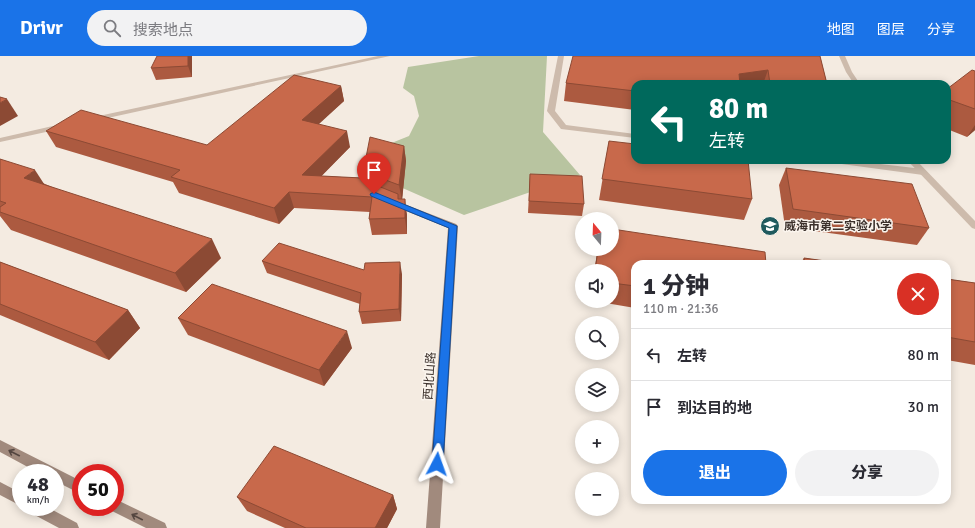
<!DOCTYPE html>
<html lang="zh">
<head>
<meta charset="utf-8">
<style>
	:root { --surface:#fff; --page:#f2f2f3; --text:#2b2b33; --muted:#7c7c81; --line:#e1e1e2; --accent:#1a73e8 }
	body { margin:0; font-family:Signika,"Noto Sans SC",sans-serif; background:var(--page); color:var(--text); height:100vh; display:flex; flex-direction:column; font-size:15px; white-space:nowrap }
	* { box-sizing:border-box; margin:0 }
	p { font-size:13px; color:var(--muted) }
	.icon { flex:none; width:22px; height:22px; fill:none; stroke:currentColor; stroke-width:2; stroke-linecap:round; stroke-linejoin:round }
	.map { position:relative; flex:1; overflow:hidden }
	.panel { position:absolute; left:631px; top:204px; width:320px; height:244px; display:flex; flex-direction:column; background:var(--surface); border-radius:12px; box-shadow:0 2px 10px #0003 }
	.panel>* { flex:none }
	.hud { position:absolute; left:631px; top:24px; width:320px; height:84px; border-radius:12px; box-shadow:0 2px 10px #0003; background:#00695c; color:#fff; overflow:hidden }
	.needle { width:26px; rotate:341deg }
	.controls { position:absolute; left:575px; top:156px; display:grid; gap:8px }
	.controls a { display:grid; place-items:center; width:44px; height:44px; border-radius:50%; background:var(--surface); box-shadow:0 2px 10px #0003; font-size:20px }
	.speed { position:absolute; left:12px; top:408px; display:flex; gap:8px; font-size:20px; font-weight:700; text-align:center }
	.speed>* { display:grid; place-content:center; width:52px; height:52px; border-radius:50%; background:var(--surface); box-shadow:0 2px 10px #0003; line-height:1 }
	.speed small { font-size:10px; font-weight:400 }
	.speed .limit { border:6px solid #d22; background:#fff; color:#111 }
	.pin { position:absolute; display:grid; place-items:center; width:34px; height:34px; color:#fff; margin:-41px -17px; border-radius:50% 50% 50% 0; rotate:-45deg; box-shadow:0 0 4px #0007 }
	.pin .icon { rotate:45deg }
	.me { position:absolute; width:44px; margin:-22px; rotate:4deg; stroke-linejoin:round; filter:drop-shadow(0 0 3px #0008) }
	.turn { display:flex; align-items:center; gap:14px; height:84px; padding:0 12px; font-size:18px }
	.turn .icon { width:52px; height:52px; stroke-width:2.5 }
	.turn b { display:block; font-size:28px; line-height:34px }
	.round { display:grid; place-items:center; flex:none; width:42px; height:42px; border-radius:21px; background:var(--page) }
	.head { display:flex; align-items:center; justify-content:space-between; height:68px; padding:0 12px }
	h1 { font-size:24px; font-weight:800; line-height:30px }
	.action { display:flex; gap:8px; margin-top:auto; padding:8px 12px }
	.action a { flex:1; height:46px; border-radius:24px; background:var(--accent); color:#fff; font-size:16px; font-weight:800; line-height:46px; text-align:center }
	.action a+a { background:var(--page); color:var(--text) }
	ul { padding:0; list-style:none }
	li { display:flex; align-items:center; gap:12px; height:52px; padding:0 12px; border-top:1px solid var(--line) }
	li div { flex:1 }
	li b { display:block; font-size:15px }
	li em { font-style:normal }
	header { display:flex; align-items:center; gap:24px; box-sizing:border-box; height:56px; padding:0 20px; background:var(--accent); color:#fff }
	header strong { font-size:19px }
	nav { display:flex; gap:22px; margin-inline-start:auto; font-size:14px }
	.search { width:280px; height:36px; background:var(--page); display:flex; align-items:center; gap:10px; box-sizing:border-box; padding:0 14px; border-radius:22px; color:var(--muted); font-size:15px }
	.map>svg:first-child { display:block }
	.green { fill:#b8c4a0 }
	.lines { fill:none; stroke-linecap:round; stroke-linejoin:round }
	.service { fill:#cdbbac; fill-rule:evenodd }
	.minor { fill:#cdbbac; fill-rule:evenodd }
	.tertiary { fill:#cdbbac; fill-rule:evenodd }
	.secondary { fill:#a18a7d; fill-rule:evenodd }
	.wall { fill:#ac5a40 }
	.shaded-wall { fill:#8c4a34 }
	.building { fill:#c8694b; stroke:#8c4a34 }
	.oneway { stroke:#544640 }
	.route { fill:#1a73e8; stroke:#114b97 }
	.labels { text-anchor:middle; dominant-baseline:central; stroke-width:3; stroke-linejoin:round; paint-order:stroke }
	.poi-label { font-size:12px; font-weight:bold; fill:#3b302b; stroke:#fbf5ee; text-anchor:start }
	.street-label { font-size:12px; fill:#3b302b; stroke:#fbf5ee }
</style>
</head>
<body>
<header>
<strong>Drivr</strong>
<div class="search"><svg class="icon" aria-label="search" viewBox="0 0 24 24"><circle cx="10" cy="10" r="6"/><path d="M15 15l6 6"/></svg>搜索地点</div>
<nav><a>地图</a><a>图层</a><a>分享</a></nav>
</header>
<div class="map">
<svg width="975" height="472" viewBox="0 0 975 472">
	<rect width="100%" height="100%" fill="#f4ebe1"/>
	<!-- green -->
	<polygon class="green" points="479,0 547,0 543,76 580,119 464,159 382,123 384,90 409,80 419,60 414,40 403,32 408,11"/>
	<g class="lines">
		<!-- service -->
		<g class="service">
			<polygon points="558,0 564,0 555,55 566,69 635,78 635,82 561,73 547,55"/>
			<polygon points="823,104 846,104 923,113 927,116 923,119 827,106"/>
		</g>
		<!-- minor -->
		<g class="minor">
			<polygon points="378,0 390,0 94,65 90,63 94,61"/>
			<polygon points="66,67 69,67 69,71 0,86 0,82"/>
		</g>
		<!-- tertiary -->
		<g class="tertiary">
			<polygon points="839,0 845,0 852,16 860,28 854,28 846,16"/>
			<polygon points="907,104 916,104 975,165 975,173 972,172"/>
		</g>
		<!-- secondary -->
		<g class="secondary">
			<polygon points="394,144 456,168 458,170 440,472 426,472 448,172 391,149 390,147 391,145"/>
			<polygon points="0,384 81,425 81,438 55,425 55,417 39,417 0,396"/>
			<polygon points="0,426 21,437 21,450 0,439"/>
			<polygon points="115,443 165,467 167,472 146,472 110,454 109,451 115,451"/>
			<polygon points="27,451 47,451 77,467 79,472 59,472 29,456"/>
		</g>
	</g>
	<!-- wall -->
	<g class="wall">
		<polygon points="192,0 192,21 156,24 151,12"/>
		<polygon points="820,0 827,28 635,28 635,54 564,45 566,27"/>
		<polygon points="975,15 975,74 967,81 947,73 947,33"/>
		<polygon points="341,30 344,45 318,68 350,91 321,120 362,122 404,90 406,105 402,143 407,159 407,178 372,179 369,163 370,156 294,152 279,168 179,137 173,126 56,91 46,75 207,89"/>
		<polygon points="609,85 752,143 744,164 599,144"/>
		<polygon points="0,103 45,128 221,202 186,236 11,174 0,160"/>
		<polygon points="786,112 929,172 917,189 785,171 779,129"/>
		<polygon points="530,118 584,148 582,160 528,157"/>
		<polygon points="598,193 612,193 635,208 635,252 594,245 612,245 612,215 594,215"/>
		<polygon points="804,202 847,208 800,208"/>
		<polygon points="262,205 364,214 402,218 401,265 362,268 359,256 360,248 267,217"/>
		<polygon points="0,206 128,254 140,272 109,304 0,259"/>
		<polygon points="947,223 975,227 975,309 947,304"/>
		<polygon points="178,262 352,292 324,330 188,279"/>
		<polygon points="393,439 397,453 387,472 285,472 247,455 237,441"/>
	</g>
	<!-- shaded-wall -->
	<g class="shaded-wall">
		<polygon points="188,0 192,0 192,21 188,10"/>
		<polygon points="768,14 763,28 735,28 739,18"/>
		<polygon points="341,30 344,45 306,80 302,64"/>
		<polygon points="7,43 18,60 0,70 0,47"/>
		<polygon points="975,69 975,74 967,81"/>
		<polygon points="347,75 350,91 307,135 302,119"/>
		<polygon points="404,90 406,105 402,145 399,129"/>
		<polygon points="35,114 48,134 24,122"/>
		<polygon points="372,119 375,135 369,139 366,123"/>
		<polygon points="289,136 294,152 279,168 274,152"/>
		<polygon points="405,143 407,159 407,178 405,162"/>
		<polygon points="212,183 221,202 186,236 175,217"/>
		<polygon points="400,206 402,218 401,265 399,253"/>
		<polygon points="128,254 140,272 109,304 95,286"/>
		<polygon points="347,275 352,292 324,330 319,314"/>
		<polygon points="393,439 397,453 387,472 375,472"/>
	</g>
	<!-- building -->
	<g class="building">
		<polygon points="157,0 188,0 188,10 151,12"/>
		<polygon points="573,0 820,0 827,28 770,28 768,14 739,18 740,28 635,28 635,35 566,27"/>
		<polygon points="972,14 975,15 975,53 947,43 947,33"/>
		<polygon points="294,19 341,30 302,64 347,75 302,119 362,122 370,81 404,90 399,129 372,119 366,123 368,126 398,138 398,143 405,143 405,162 369,163 372,141 289,136 274,152 171,121 180,114 46,75 81,54 207,89"/>
		<polygon points="0,41 7,43 0,47"/>
		<polygon points="609,85 635,88 635,104 748,104 752,143 602,123"/>
		<polygon points="0,103 35,114 24,122 212,183 175,217 0,156 0,151 6,147 0,145"/>
		<polygon points="786,112 912,128 929,172 793,153"/>
		<polygon points="530,118 582,120 584,148 529,145"/>
		<polygon points="612,173 765,196 766,208 635,208 635,230 612,227 612,215 595,215 598,193 612,193"/>
		<polygon points="279,187 364,214 365,207 400,206 399,253 359,256 361,237 262,205"/>
		<polygon points="804,202 847,208 805,208"/>
		<polygon points="0,206 128,254 95,286 0,248"/>
		<polygon points="947,223 975,227 975,286 947,281"/>
		<polygon points="212,228 347,275 319,314 178,262"/>
		<polygon points="274,390 393,439 375,472 306,472 237,441"/>
	</g>
	<!-- one-way arrows -->
	<defs><path id="oneway-shaft" d="M-6 0H5M1.5-3L5.5 0L1.5 3" fill="none" stroke-width="1.6" stroke-linecap="round" stroke-linejoin="round"/></defs>
	<g class="oneway">
		<use href="#oneway-shaft" transform="translate(14 397) rotate(-153)"/>
		<use href="#oneway-shaft" transform="translate(137 461) rotate(-153)"/>
	</g>
	<!-- route -->
	<polygon class="route" points="374,136 457,170 443,408 441,412 437,414 433,412 432,408 449,172 371,140 370,138"/>
	<!-- icons -->
	<defs>
		<symbol id="school-disc" viewBox="-11 -11 22 22"><circle r="9.5" fill="#1f5a5e" stroke="#fbf5ee"/><path d="M0-5L7-2L0 1L-7-2ZM-4 1L0 2.5L4 1V4Q0 6-4 4Z" fill="#fff"/></symbol>
	</defs>
	<g fill-rule="evenodd">
		<use href="#school-disc" x="759" y="159" width="22" height="22"/>
	</g>
	<g class="labels">
		<!-- poi labels -->
		<g class="poi-label">
			<text x="784" y="170">威海市第二实验小学</text>
		</g>
		<!-- street labels -->
		<g class="street-label">
			<text transform="translate(430 320) rotate(-86)">西北山路</text>
		</g>
	</g>
</svg>
<div class="controls">
<a><svg class="needle" viewBox="-14 -14 28 28"><path d="M0-13l5 13h-10z" fill="#e53935"/><path d="M0 13l5-13h-10z" fill="#7c7c81"/></svg></a>
<a><svg class="icon" aria-label="sound" viewBox="0 0 24 24"><path d="M4 9h4l5-4v14l-5-4H4zM17 9q2 3 0 6"/></svg></a>
<a><svg class="icon" aria-label="search" viewBox="0 0 24 24"><circle cx="10" cy="10" r="6"/><path d="M15 15l6 6"/></svg></a>
<a><svg class="icon" aria-label="layers" viewBox="0 0 24 24"><path d="M12 4l9 5-9 5-9-5zM3 14l9 5 9-5"/></svg></a>
<a>+</a>
<a>−</a>
</div>
<div class="speed"><div>48<small>km/h</small></div><div class="limit">50</div></div>
<div class="pin" style="left:374px;top:138px;background:#d93025"><svg class="icon" aria-label="arrive" viewBox="0 0 24 24"><path d="M6 21V4h12l-3 4 3 4H6"/></svg></div>
<svg class="me" style="left:437px;top:408px" viewBox="-20 -20 40 40"><path d="M0-17L14 15 0 8-14 15z" fill="#1a73e8" stroke="#fff" stroke-width="4"/></svg>
<div class="hud">
<div class="turn"><svg class="icon" aria-label="left" viewBox="0 0 24 24"><path d="M17 20v-9H6M10 6l-5 5 5 5"/></svg><div><b>80 m</b>左转</div></div>
</div>
<section class="panel">
<div class="head"><div><h1>1 分钟</h1><p>110 m · 21:36</p></div><a class="round" style="background:#d93025;color:#fff"><svg class="icon" aria-label="close" viewBox="0 0 24 24"><path d="M6 6l12 12M18 6L6 18"/></svg></a></div>
<ul>
<li><svg class="icon" aria-label="left" viewBox="0 0 24 24"><path d="M17 20v-9H6M10 6l-5 5 5 5"/></svg><div><b>左转</b></div><em>80 m</em></li>
<li><svg class="icon" aria-label="arrive" viewBox="0 0 24 24"><path d="M6 21V4h12l-3 4 3 4H6"/></svg><div><b>到达目的地</b></div><em>30 m</em></li>
</ul>
<div class="action"><a>退出</a><a>分享</a></div>
</section>
</div>
</body>
</html>
